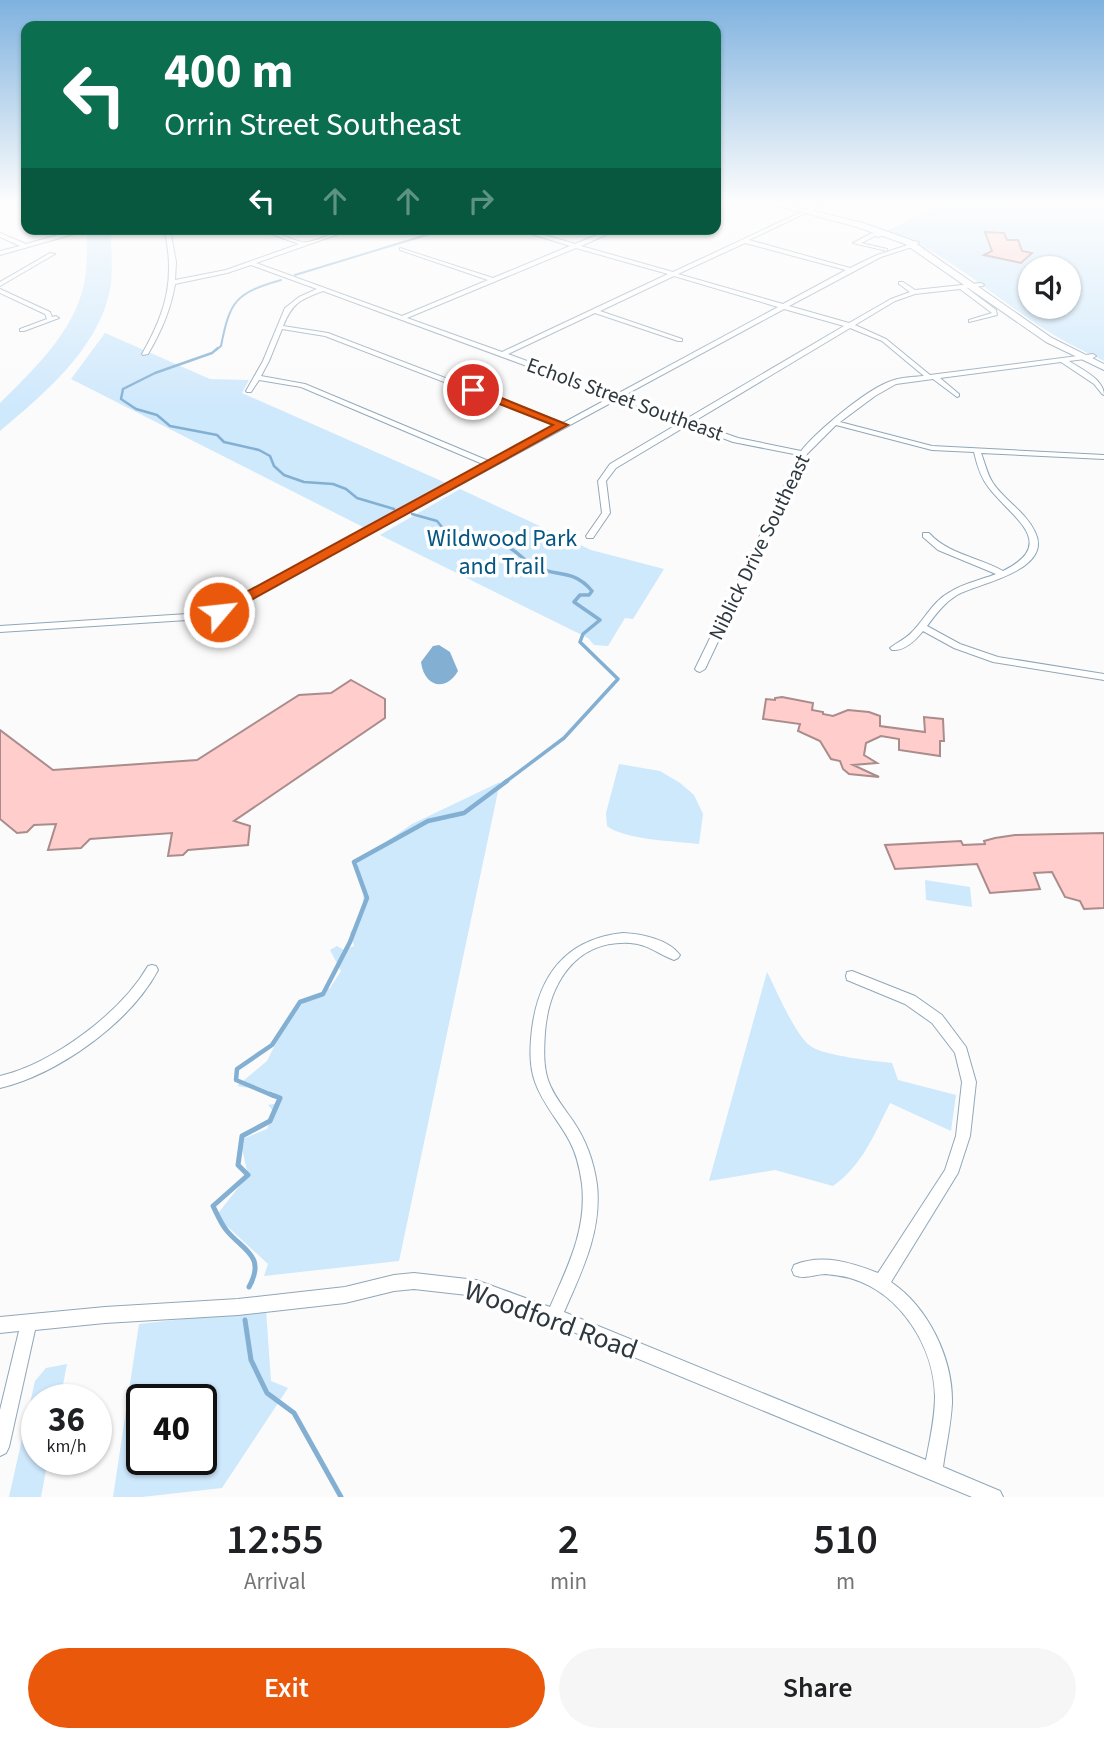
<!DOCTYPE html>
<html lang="en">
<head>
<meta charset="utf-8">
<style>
	:root { --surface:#fff; --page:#f6f6f6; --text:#202124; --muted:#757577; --accent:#ea580c }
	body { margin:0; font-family:"Source Sans 3",sans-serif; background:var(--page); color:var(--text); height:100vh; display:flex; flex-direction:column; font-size:26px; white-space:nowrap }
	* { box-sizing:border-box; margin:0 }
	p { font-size:23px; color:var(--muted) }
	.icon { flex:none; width:38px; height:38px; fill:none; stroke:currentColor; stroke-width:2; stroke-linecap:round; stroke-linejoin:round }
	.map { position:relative; height:1497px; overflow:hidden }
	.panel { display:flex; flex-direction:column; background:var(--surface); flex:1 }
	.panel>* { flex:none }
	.hud { position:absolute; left:21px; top:21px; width:700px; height:214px; border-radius:14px; box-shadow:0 2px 5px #0004; background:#0b6e4f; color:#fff; overflow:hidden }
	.controls { position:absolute; left:1018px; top:256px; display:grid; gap:14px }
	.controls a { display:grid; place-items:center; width:63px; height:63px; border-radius:50%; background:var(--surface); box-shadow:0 2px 5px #0004; font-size:35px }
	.speed { position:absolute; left:21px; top:1384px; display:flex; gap:14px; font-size:35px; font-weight:700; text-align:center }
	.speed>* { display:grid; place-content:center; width:91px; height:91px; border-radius:50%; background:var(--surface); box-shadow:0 2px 5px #0004; line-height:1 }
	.speed small { font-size:18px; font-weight:400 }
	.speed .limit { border:4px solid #111; border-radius:10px; background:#fff; color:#111 }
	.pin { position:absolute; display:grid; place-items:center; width:60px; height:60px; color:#fff; margin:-30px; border:4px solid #fff; border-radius:50%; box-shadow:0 2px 7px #0007 }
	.me { position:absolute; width:77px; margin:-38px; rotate:62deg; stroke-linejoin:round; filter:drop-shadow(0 0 5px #0008) }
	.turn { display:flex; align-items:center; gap:24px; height:147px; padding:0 28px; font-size:32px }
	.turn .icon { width:91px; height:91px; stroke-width:2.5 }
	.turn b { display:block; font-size:49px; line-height:60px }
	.lanes { display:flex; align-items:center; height:66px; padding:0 28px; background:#0003; justify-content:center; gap:35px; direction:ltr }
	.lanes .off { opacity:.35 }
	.eta { display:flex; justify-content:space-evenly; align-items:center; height:119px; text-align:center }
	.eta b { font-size:42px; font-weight:600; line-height:49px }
	.cta { display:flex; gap:14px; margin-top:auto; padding:14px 28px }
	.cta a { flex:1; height:80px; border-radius:42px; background:var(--accent); color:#fff; font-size:28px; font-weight:600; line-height:80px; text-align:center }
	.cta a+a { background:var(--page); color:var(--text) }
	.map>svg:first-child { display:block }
	.green { fill:#cee8fc; fill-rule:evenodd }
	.water { fill:#82afd2 }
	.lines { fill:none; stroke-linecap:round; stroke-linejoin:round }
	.stream-far4 { stroke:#82afd2; stroke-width:2 }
	.stream-far3 { stroke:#82afd2; stroke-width:2.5 }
	.stream-far2 { stroke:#82afd2; stroke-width:3.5 }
	.stream-far1 { stroke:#82afd2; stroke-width:4.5 }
	.stream { stroke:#82afd2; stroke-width:5 }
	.building { fill:#ffcecc; stroke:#a98c8b; stroke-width:2 }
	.minor-casing { stroke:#90a7b8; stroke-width:2 }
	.major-casing { stroke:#90a7b8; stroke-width:2 }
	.minor { fill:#fff; fill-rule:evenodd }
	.major { fill:#fff; fill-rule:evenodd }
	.route { fill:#ea580c; stroke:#983908; stroke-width:2 }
	.labels { text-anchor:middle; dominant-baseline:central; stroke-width:7; stroke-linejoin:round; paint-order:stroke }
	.far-street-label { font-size:21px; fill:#2e383f; stroke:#fff }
	.park-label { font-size:24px; fill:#055682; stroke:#fff }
	.near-street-label { font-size:28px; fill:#2e383f; stroke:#fff }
</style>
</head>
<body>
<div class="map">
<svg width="1104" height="1497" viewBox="0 0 1104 1497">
	<rect width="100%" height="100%" fill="#fbfbfb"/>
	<!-- green -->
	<g class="green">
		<path d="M943 202H1104V361C1081 350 1059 339 1038 325 988 292 943 250 887 231ZM1031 268H1069V306H1031Z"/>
		<path d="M87 229H111C111 247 113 265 111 283 103 345 44 394 0 431V403C33 370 74 332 84 284 88 266 86 247 87 229Z"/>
		<polygon points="105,333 210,379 249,380 242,393 446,483 365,528 71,379"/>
		<polygon points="460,489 591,550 664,569 633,619 625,618 608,646 594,645 588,638 380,535"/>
		<path d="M619 764 660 771 680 783 694 795 703 814 699 844C675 841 625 840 607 826L606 813Z"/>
		<path d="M500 782 399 1261 264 1276 268 1264 216 1216 248 1175 240 1140 267 1129 274 1112 268 1105 279 1103 274 1092 237 1086 267 1061 293 1009 330 988 341 971 330 950 337 946 344 950 354 946 350 933C369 905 364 893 357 862L412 824Z"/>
		<polygon points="925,880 970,887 972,907 926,900"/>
		<path d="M767 972C776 989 796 1038 812 1047 827 1056 873 1061 892 1063L898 1080 956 1095 951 1131 890 1103C875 1133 862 1166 833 1186L775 1170 709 1181Z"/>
		<path d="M266 1310 271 1381 288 1388 222 1488 142 1497H113L139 1324ZM142 1400H201V1460H142Z"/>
		<polygon points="67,1364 60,1400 37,1400 37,1460 48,1460 41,1497 9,1497 35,1381 46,1368"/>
	</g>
	<!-- water -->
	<path class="water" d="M439 645 450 652 458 671C445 693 424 686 421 662L433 646Z"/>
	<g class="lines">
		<!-- stream-far4 -->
		<g class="stream-far4">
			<polyline points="295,275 446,229"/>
			<path d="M216 350 221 346C230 300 236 293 281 280"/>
		</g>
		<!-- stream-far3 -->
		<g class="stream-far3">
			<polyline points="218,348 212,353 155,373 123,389 121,399 136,409 157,415 170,426 217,435 224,442 259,450 270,456 274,466 284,475 304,482 333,484 346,489 357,498 394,509"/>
			<polyline points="412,514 437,521 452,539"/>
		</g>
		<!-- stream-far2 -->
		<path class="stream-far2" d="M450 538C460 549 484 543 497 544 514 546 520 558 534 566 557 578 573 568 592 591L589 595H580L574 602 600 620 583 634 580 642 618 679 564 738 504 783"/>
		<!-- stream-far1 -->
		<polyline class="stream-far1" points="274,1096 236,1080 237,1069 272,1045 300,1002 323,994 350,942 367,898 354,862 428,821 464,813 507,781"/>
		<!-- stream -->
		<g class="stream">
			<path d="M249 1287C266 1256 244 1251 227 1231 221 1224 217 1214 213 1206L248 1175 238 1165 242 1136 270 1121 280 1098 270 1094"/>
			<polyline points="245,1320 251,1360 267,1393 294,1413 341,1497"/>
		</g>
	</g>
	<!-- building -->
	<g class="building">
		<polygon points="985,232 1004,233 1007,240 1018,240 1022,251 1032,253 1021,263 984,255 992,251"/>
		<polygon points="351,680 385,699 385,718 234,821 250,826 248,845 188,850 183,855 168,856 172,833 90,839 81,848 48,850 56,824 34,825 27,832 17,833 0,819 0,730 53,770 197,760 299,695 331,693"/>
		<polygon points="782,697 813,703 812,710 823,712 823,714 833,716 848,710 869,712 880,716 880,726 925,732 924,717 943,719 944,741 940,741 940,756 899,750 899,739 881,736 866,743 864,755 877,763 853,765 879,777 849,774 843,769 840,761 831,759 820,741 798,731 800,724 763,719 766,699 775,700 775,698"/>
		<polygon points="1104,833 1104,908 1084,909 1080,901 1065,897 1052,872 1034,873 1040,889 990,893 977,864 895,869 885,845 961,841 963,845 985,844 984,841 995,838 1015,835"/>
	</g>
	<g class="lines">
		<defs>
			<g id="minor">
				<polygon points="6,202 13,202 26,207 26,210"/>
				<path d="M823 202H829L749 240 850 268 877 255 911 244 914 241 919 242 915 246 881 257 789 306 849 323 891 299 910 292 899 284V282H903L915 290 981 283 984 285 983 286 967 288 996 310 997 315 969 322V320L992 313 960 289 915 294 895 301 855 325 886 339 930 375 1093 354 1096 356 1093 358 1069 361C1081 369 1104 379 1104 395L1102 394 1094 384 1061 362 940 378 959 394V396L957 397 933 379 896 384 875 396 840 422 932 446 1104 455V459L981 453C985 463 987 474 993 483 1005 501 1026 512 1035 532 1054 571 978 583 957 595 944 603 936 614 927 626L960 644 998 657 1104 674V680L993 662 954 648 923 631C915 641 905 651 892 650L890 648C897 642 906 639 912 632 925 619 933 601 950 592 964 583 981 580 996 574L938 550 923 537V533H929C949 555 979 557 1003 571 1060 543 1011 517 989 488 981 478 977 465 974 452L932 450 836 425 807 454 705 669 700 672 697 671 695 669 799 455 733 442 688 425 616 468 606 481 610 513 593 538H587L586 536 602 513 598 481 610 464 681 422 618 399 222 614 203 619 0 632V626L203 613 216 610 485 465 301 387 259 380 251 392H247L246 391 263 361 285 308 299 297 317 289 251 265 227 273 175 284C171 309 161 332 148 354L143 355 142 354C166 312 176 278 164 229H170L176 262 175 280 226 270 299 244 257 229C274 229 287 239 302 242 315 244 337 229 353 229L256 263 402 316 488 280 400 250V248L493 278 570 246 515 229H525L575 244 611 229H619L581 246 673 272ZM745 243 846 270 783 304 678 274ZM576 248 668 274 502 352 407 318ZM674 276 778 307 617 394 508 354 595 313 678 341H682V339L600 311ZM323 291 611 397 563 423 328 333 283 326C293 302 300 300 323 291ZM784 309 844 326 686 419 623 396ZM850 328 882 341 924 376C914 377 901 377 891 381 867 389 817 431 801 451L738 438 693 422ZM282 329 325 336 558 426 491 462 305 384 261 376 269 361Z"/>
				<polygon points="72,231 74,234 0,255 0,251 20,246 0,237 0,233 26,244"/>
				<polygon points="872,233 882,235 879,237 875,236 861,243 887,249 887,251 853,243"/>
				<polygon points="50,253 55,254 0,286 0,282"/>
				<polygon points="0,289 50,312 52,317 56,316 59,318 24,331 20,331 20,329 47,319 45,314 0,293"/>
				<path d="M623 933C642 934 668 939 680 955L678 958 674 960C658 954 648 944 630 943 575 940 549 984 545 1032 544 1048 543 1065 548 1080 553 1095 564 1108 573 1121 586 1140 594 1162 597 1185 602 1231 582 1271 564 1312L926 1460C930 1439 935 1418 935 1396 934 1347 901 1294 853 1279 845 1276 834 1275 826 1274 815 1274 805 1280 794 1275L792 1270 794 1265C823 1253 852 1263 878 1273L945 1170 956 1136 962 1082 955 1053 932 1023 905 1004 847 980 846 976 847 972 852 971 915 996 942 1015 966 1047 976 1082 970 1136 958 1173 891 1282C928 1307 953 1358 952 1403 951 1424 946 1446 943 1467L1000 1491 1003 1497H972L554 1324 476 1296 414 1289 394 1291 345 1303 238 1315 105 1323 35 1330 9 1447 6 1453 0 1456V1410L19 1331 0 1333V1317L105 1307 238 1299 345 1287 394 1275 414 1273 476 1280 550 1307C568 1266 587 1229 582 1184 580 1170 577 1155 570 1142 560 1122 543 1105 535 1082 529 1065 530 1047 532 1029 539 975 566 939 623 933Z"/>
				<path d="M152 965 156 966 158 970C130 1023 58 1074 0 1088V1076C52 1064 121 1013 148 966Z"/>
			</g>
			<polygon id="major" points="764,202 776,202 863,223 911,240 1052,338 1104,364 1104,370 1046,342 905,244 857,227"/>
		</defs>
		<!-- minor casing -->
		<use href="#minor" class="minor-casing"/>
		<!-- major casing -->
		<use href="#major" class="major-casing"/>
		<!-- minor -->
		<use href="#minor" class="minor"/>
		<!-- major -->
		<use href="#major" class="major"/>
	</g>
	<!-- sky -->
	<linearGradient id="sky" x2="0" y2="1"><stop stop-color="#7fb2df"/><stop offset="0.49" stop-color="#fdfdfd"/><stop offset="1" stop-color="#fdfdfd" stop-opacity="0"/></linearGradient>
	<rect width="1104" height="412" fill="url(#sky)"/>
	<!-- route -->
	<polygon class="route" points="469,388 477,388 568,425 224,615 215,615 215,609 553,425 469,392"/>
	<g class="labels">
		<!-- far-street labels -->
		<g class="far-street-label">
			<text transform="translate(625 399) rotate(20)">Echols Street Southeast</text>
			<text transform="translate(759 547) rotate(-64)">Niblick Drive Southeast</text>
		</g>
		<!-- park labels -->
		<g class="park-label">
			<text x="502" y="538">Wildwood Park<tspan x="502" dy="28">and Trail</tspan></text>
		</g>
		<!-- near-street labels -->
		<g class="near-street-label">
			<text transform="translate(551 1320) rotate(20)">Woodford Road</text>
		</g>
	</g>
</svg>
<div class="controls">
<a><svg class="icon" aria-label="sound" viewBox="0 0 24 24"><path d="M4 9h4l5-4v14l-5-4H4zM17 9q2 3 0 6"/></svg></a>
</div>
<div class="speed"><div>36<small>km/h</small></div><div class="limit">40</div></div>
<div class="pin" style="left:473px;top:390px;background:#d93025"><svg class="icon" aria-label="arrive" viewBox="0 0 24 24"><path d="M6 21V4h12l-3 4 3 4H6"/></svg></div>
<svg class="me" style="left:219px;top:612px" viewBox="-20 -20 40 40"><circle r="17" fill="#ea580c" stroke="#fff" stroke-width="3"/><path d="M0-11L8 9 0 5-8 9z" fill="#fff"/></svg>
<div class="hud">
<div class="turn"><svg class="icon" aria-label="left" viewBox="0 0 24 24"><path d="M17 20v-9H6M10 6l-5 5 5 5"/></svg><div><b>400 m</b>Orrin Street Southeast</div></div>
<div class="lanes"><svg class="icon" aria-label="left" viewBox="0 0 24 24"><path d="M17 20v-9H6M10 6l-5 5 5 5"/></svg><svg class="icon off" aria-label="ahead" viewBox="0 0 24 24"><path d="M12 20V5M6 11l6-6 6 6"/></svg><svg class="icon off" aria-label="ahead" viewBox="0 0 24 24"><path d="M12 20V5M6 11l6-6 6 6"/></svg><svg class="icon off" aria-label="right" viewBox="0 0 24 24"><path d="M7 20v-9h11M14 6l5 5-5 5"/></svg></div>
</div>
</div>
<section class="panel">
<div class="eta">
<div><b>12:55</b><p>Arrival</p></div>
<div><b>2</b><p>min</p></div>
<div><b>510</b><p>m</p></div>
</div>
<div class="cta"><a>Exit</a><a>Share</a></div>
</section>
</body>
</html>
